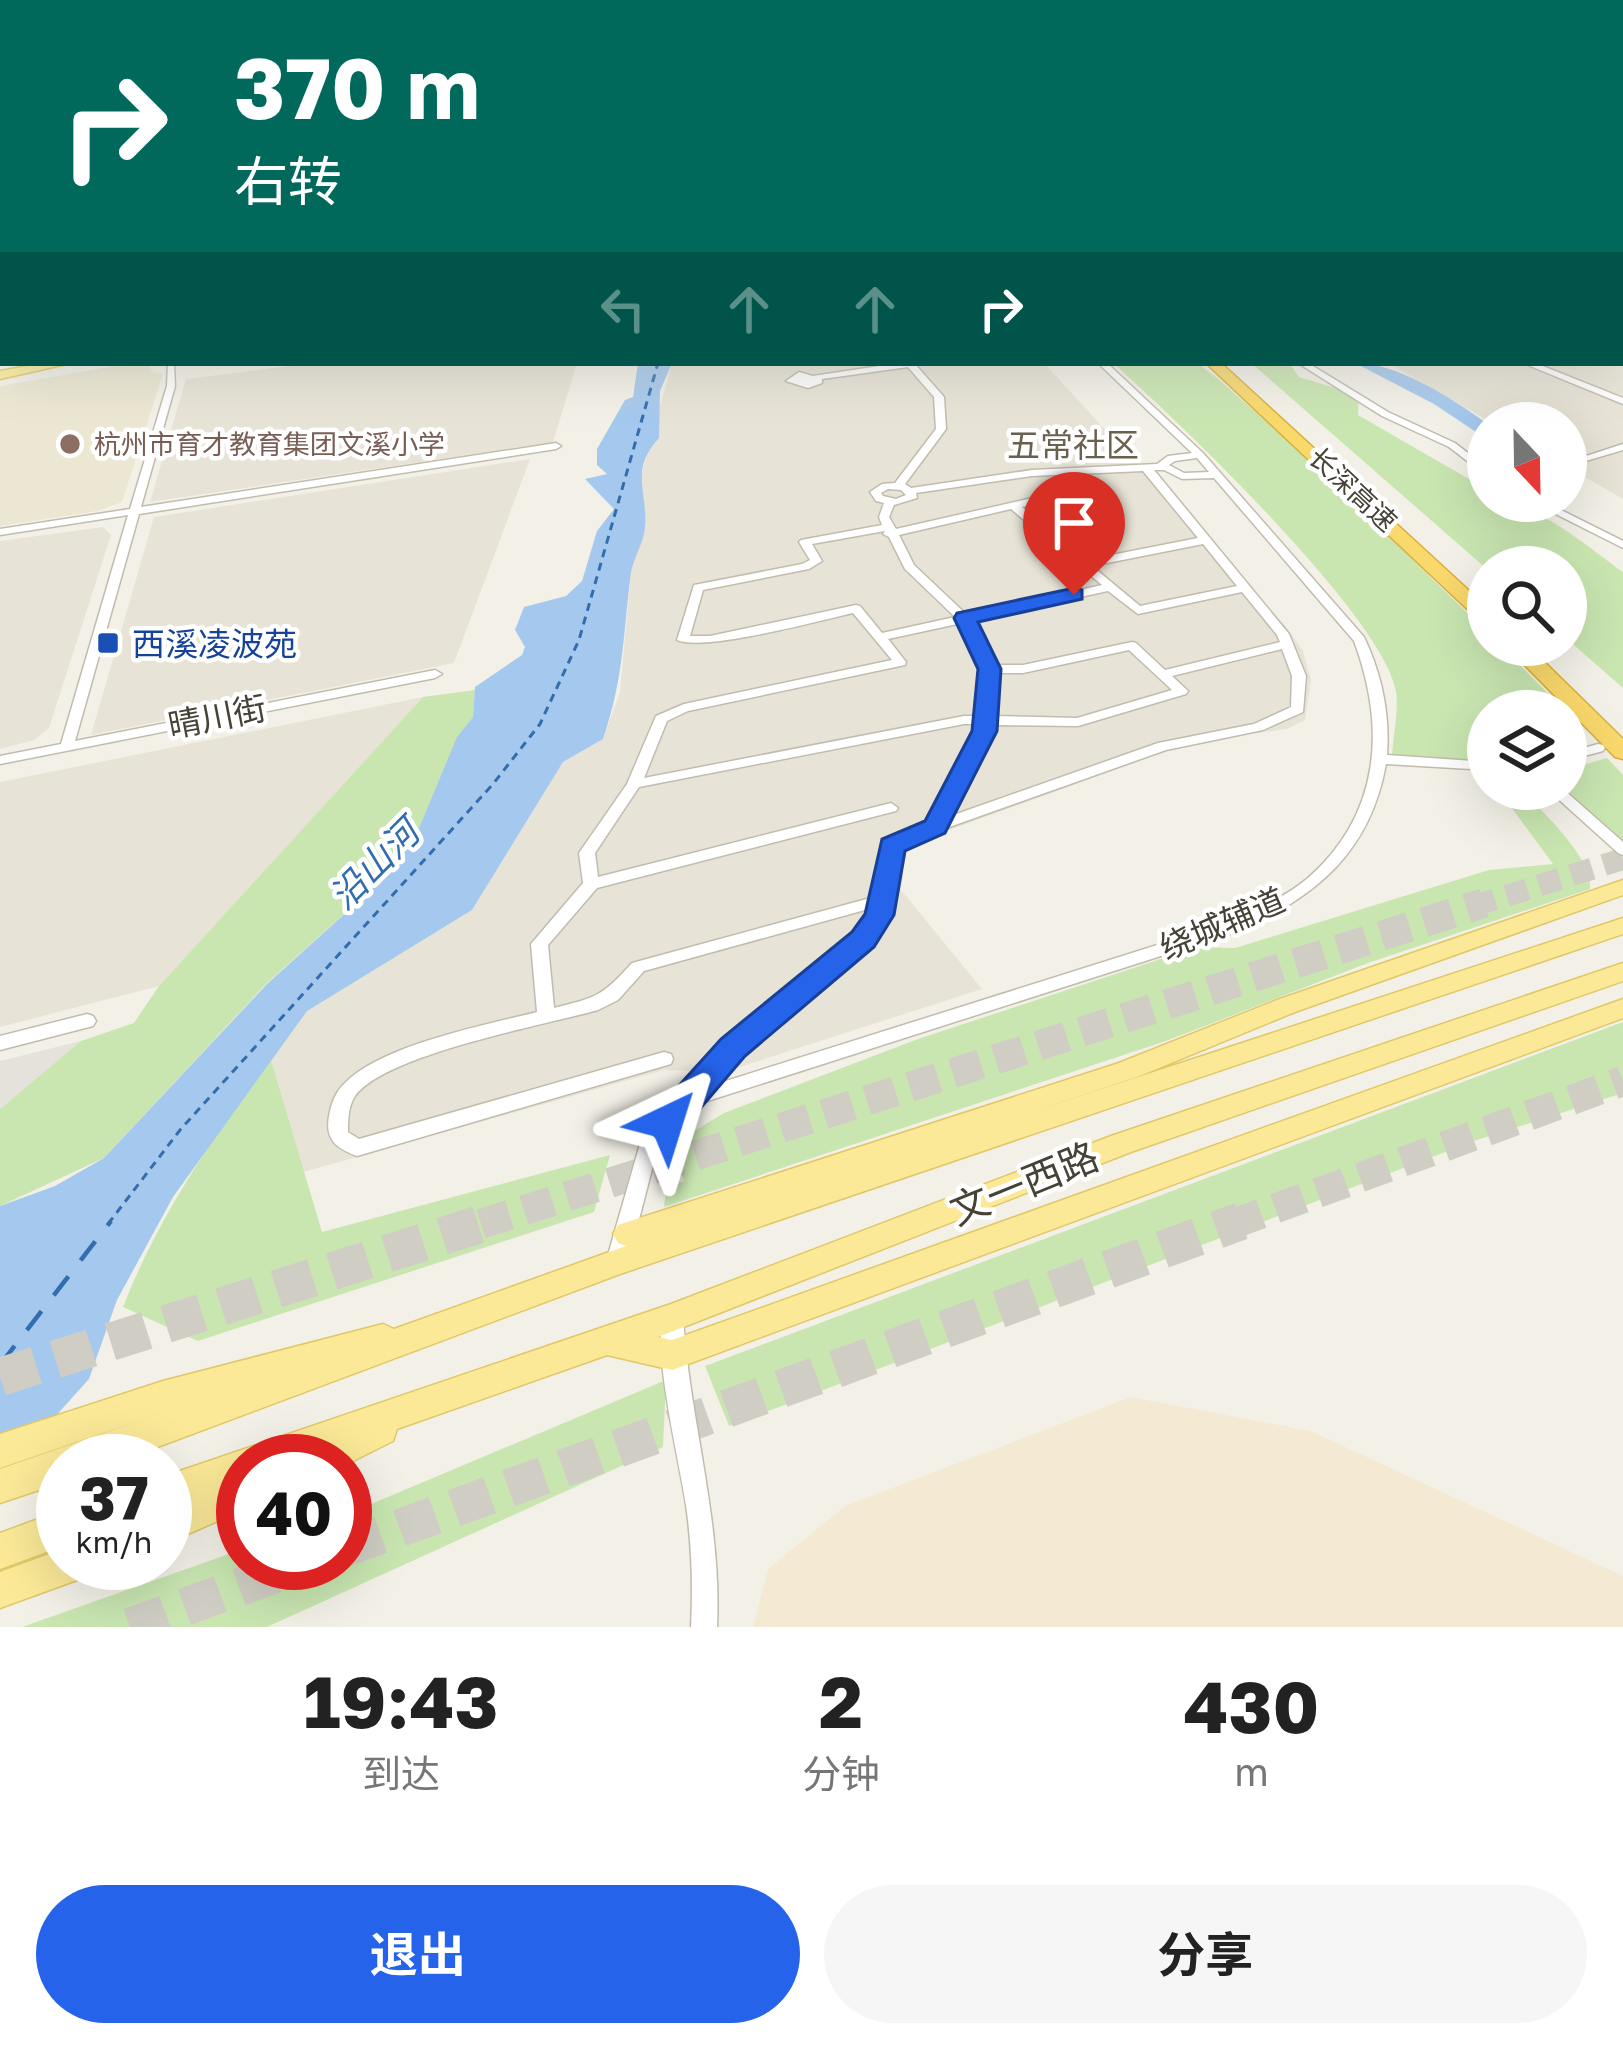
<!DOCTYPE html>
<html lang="zh">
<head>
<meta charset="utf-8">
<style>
	:root { --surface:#fff; --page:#f6f6f6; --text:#222; --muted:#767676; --accent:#2563eb }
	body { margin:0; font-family:"Golos Text","Noto Sans SC",sans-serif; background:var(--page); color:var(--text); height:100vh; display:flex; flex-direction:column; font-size:45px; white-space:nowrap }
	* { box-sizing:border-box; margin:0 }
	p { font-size:39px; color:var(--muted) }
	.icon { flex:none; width:66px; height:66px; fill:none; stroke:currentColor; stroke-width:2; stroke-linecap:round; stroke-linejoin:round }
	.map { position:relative; height:1627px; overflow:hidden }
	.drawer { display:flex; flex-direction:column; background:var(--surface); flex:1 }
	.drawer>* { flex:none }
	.hud { position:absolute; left:0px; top:0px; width:1623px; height:366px; box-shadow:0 12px 48px #0002; background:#00695c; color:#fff; overflow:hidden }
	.needle { width:78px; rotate:158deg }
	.buttons { position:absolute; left:1467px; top:402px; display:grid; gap:24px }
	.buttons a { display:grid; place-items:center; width:120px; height:120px; border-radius:50%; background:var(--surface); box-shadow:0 12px 48px #0002; font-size:60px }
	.speed { position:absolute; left:36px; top:1434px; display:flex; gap:24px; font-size:60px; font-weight:700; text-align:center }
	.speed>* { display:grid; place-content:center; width:156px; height:156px; border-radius:50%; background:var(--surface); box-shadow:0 12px 48px #0002; line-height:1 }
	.speed small { font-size:30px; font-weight:400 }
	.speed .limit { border:18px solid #d22; background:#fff; color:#111 }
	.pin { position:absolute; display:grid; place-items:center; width:102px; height:102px; color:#fff; margin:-123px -51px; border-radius:50% 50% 50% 0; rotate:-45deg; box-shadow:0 0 12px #0007 }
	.pin .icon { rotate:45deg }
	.me { position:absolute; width:132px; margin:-66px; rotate:41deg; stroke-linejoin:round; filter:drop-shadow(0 0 9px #0008) }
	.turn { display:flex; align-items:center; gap:42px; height:252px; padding:0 36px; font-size:54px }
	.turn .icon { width:156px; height:156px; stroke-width:2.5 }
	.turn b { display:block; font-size:84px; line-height:102px }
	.lanes { display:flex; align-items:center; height:114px; padding:0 36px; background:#0003; justify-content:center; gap:60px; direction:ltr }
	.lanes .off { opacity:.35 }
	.eta { display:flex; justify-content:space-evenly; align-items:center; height:204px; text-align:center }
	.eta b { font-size:72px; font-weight:700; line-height:84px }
	.action { display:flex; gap:24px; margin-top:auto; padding:24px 36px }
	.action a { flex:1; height:138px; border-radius:72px; background:var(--accent); color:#fff; font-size:48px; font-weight:700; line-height:138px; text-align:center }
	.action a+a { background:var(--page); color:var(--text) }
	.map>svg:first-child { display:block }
	.residential { fill:#e7e3d6 }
	.commercial { fill:#f4ead3 }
	.industrial { fill:#e5e2dc }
	.education { fill:#ece7d2 }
	.green { fill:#c9e6b1 }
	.water { fill:#a5c9ee }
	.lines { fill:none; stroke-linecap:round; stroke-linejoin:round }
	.ferry-far1 { stroke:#326eaf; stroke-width:3; stroke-dasharray:8 6; stroke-linecap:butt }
	.ferry { stroke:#326eaf; stroke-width:4.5; stroke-dasharray:24 20; stroke-linecap:butt }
	.highway-tunnel-far2 { stroke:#d0cec4; stroke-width:22; stroke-dasharray:22 12; stroke-linecap:butt }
	.highway-tunnel-far1 { stroke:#d0cec4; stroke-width:30; stroke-dasharray:30 15; stroke-linecap:butt }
	.highway-tunnel { stroke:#d0cec4; stroke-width:38; stroke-dasharray:38 20; stroke-linecap:butt }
	.minor-casing { stroke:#c1bcad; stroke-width:3 }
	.major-casing { stroke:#e0c868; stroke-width:3 }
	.highway-casing { stroke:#d9af3c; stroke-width:3 }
	.minor { fill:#fff; fill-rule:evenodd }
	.major { fill:#fbe998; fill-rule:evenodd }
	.highway { fill:#f9d96c; fill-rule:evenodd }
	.route { fill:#2563eb; stroke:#184099; stroke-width:3 }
	.education-dot { fill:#8d6e63; stroke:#fff; stroke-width:4.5 }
	.transit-dot { fill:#1a4fb4; stroke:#fff; stroke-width:4.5 }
	.labels { text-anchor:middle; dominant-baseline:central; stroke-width:9; stroke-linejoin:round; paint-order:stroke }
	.far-education-label { font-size:27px; fill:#785e54; stroke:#fff; text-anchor:start }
	.far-street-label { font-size:27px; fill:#464236; stroke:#fff }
	.far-quarter-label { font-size:33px; fill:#69614e; stroke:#fff }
	.transit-label { font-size:33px; fill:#164399; stroke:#fff; text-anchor:start }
	.street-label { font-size:33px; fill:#464236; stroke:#fff }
	.water-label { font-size:36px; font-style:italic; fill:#326eaf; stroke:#fff }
	.near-street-label { font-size:39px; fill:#464236; stroke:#fff }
</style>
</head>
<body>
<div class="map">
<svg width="1623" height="1627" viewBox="0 0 1623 1627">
	<rect width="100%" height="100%" fill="#f3f1e7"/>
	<!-- residential -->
	<g class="residential">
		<polygon points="1623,275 1623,499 1566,466 1566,423 1492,423 1388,363 1620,363"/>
		<polygon points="313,363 577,363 553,442 150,502 186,379"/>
		<polygon points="672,363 1044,363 1286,627 1303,651 1311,681 1305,720 1287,729 1194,741 905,846 901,890 982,989 724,1072 664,1070 300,1173 270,1057 307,1010 472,910 563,762 603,739 620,692 631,571 645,526 638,487"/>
		<polygon points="530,459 454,663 91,735 154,517"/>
		<polygon points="103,527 111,535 49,728 34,740 0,749 0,541"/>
		<polygon points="423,697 159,986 0,1027 0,782"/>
	</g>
	<!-- commercial -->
	<polygon class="commercial" points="1131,1397 1311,1431 1623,1576 1623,1627 753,1627 768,1569 845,1506"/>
	<!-- industrial -->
	<polygon class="industrial" points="81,1041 0,1109 0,1061"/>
	<!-- education -->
	<polygon class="education" points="132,363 148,363 153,373 163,374 122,502 97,511 0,526 0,386"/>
	<!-- green -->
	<g class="green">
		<path d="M1113 363H1197L1217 378 1312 462 1488 633V645H1500L1565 711H1488V762L1392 755C1393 736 1399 710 1396 691 1382 615 1176 419 1113 363Z"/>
		<path d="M1251 363H1289L1299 377 1359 395 1358 415 1488 490V501C1537 501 1585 545 1623 572V688L1566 638V567L1488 570Z"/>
		<polygon points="475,690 473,717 457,738 416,835 391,872 266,984 104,1158 0,1206 0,1109 81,1041 134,1023 159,986 423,697"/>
		<polygon points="1607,758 1623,775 1623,841 1564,789 1566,770"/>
		<path d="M1498 789H1522C1542 813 1593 857 1590 889L1368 963 1166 1041 664 1207 666 1189 684 1181 679 1168 686 1136 724 1113 918 1039 1197 947 1235 948 1489 870 1553 864Z"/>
		<polygon points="1623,1022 1623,1093 1474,1141 729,1426 705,1366"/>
		<path d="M270 1057 322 1232 610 1155 594 1212 198 1341 123 1307C159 1214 214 1138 270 1057Z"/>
		<polygon points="666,1380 663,1447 267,1627 22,1627 243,1549 243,1563 345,1563 345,1515"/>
	</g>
	<!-- water -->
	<g class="water">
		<path d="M638 363H672L660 391 659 438C629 470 648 493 645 527 644 542 634 557 631 572 623 634 624 678 603 739L563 762 472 910 307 1011 173 1197 117 1300 89 1379 0 1478V1206L55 1186 104 1158 267 984 391 872 416 835 457 737 473 717 475 687 522 655 525 647 515 630 524 607 566 596 582 581 597 531 614 509 585 479 607 474 597 465V449L625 400 633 397Z"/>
		<path d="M1355 363C1399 363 1452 399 1488 424V440L1434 404Z"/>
	</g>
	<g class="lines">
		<!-- ferry-far1 -->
		<polyline class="ferry-far1" points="108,1224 180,1130 493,784 540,724 579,640 658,363"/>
		<!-- ferry -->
		<polyline class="ferry" points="0,1365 111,1221"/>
		<!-- highway-tunnel-far2 -->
		<polyline class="highway-tunnel-far2" points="1474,906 1623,859"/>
		<!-- highway-tunnel-far1 -->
		<g class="highway-tunnel-far1">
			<polyline points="481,1224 1484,903"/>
			<polyline points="1233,1224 1623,1081"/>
		</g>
		<!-- highway-tunnel -->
		<g class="highway-tunnel">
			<polyline points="0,1377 490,1221"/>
			<polyline points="345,1548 1241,1221"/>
			<polyline points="130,1627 305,1563"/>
		</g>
		<defs>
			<g id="minor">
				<rect x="1620" y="319" width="3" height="6"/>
				<polygon points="168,363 174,365 175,386 141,507 556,443 561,446 556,449 139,514 75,741 435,670 442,674 435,678 0,764 0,756 61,744 128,515 0,535 0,529 130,509 167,386"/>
				<path d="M899 363H914L944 397 946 429 905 484 911 488 1032 470 1157 464 1168 456 1192 453 1098 363H1107L1203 453 1364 637C1382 675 1390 714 1387 755L1488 762V770L1386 764C1370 852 1317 896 1239 931L692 1106 658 1146 628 1262 625 1269 617 1271 609 1269 606 1262 642 1137 727 1043 857 936 871 915 872 908 644 971 618 1000 598 1010C545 1025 385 1054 355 1096 348 1107 348 1120 348 1132L359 1139 664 1052 671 1054 673 1059 671 1064 357 1156C336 1148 325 1140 329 1116 331 1104 336 1091 345 1083 382 1045 485 1025 537 1012L531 944 583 883 579 853 627 784 656 716 684 704 892 660 853 613C818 621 703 652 677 640L694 585 802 564 810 560 799 542 801 540 882 525 879 517 884 503 876 501 870 492 882 484 895 483 936 429 934 397 908 367 822 379V383L808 388 786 381 799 372 813 376ZM1197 458 1209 472 1184 473 1169 465 1175 461ZM1154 470H1164L1182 479 1214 478 1354 641C1386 727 1381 814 1308 878 1284 898 1255 911 1227 923L710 1086 739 1053 869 944 887 915 898 849 941 830 1166 750 1263 730 1303 712 1306 676 1289 634ZM1143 471 1198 538 1086 560 1022 507 1054 499V495L1050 494 896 529 889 517 894 505 917 498 916 493 1032 476ZM888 489 901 490 906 495 896 499 883 496 881 493ZM1011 509 1102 585 967 615 914 565 899 535ZM885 531 883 534 889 537 905 569 955 617 882 633 860 606 856 605 710 636H690L703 590 809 569 822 561 812 544ZM1203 544 1237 586 1140 606 1092 566ZM1108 591 1138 614 1242 592 1277 635 1280 642 1165 670 1136 643 1132 642 1023 665H994L979 627 973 620ZM962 623C982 648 987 685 981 716H964L644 778 667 721 688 711 905 665 906 662 888 639ZM1282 649 1292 676 1291 707 1254 724 1158 743 948 817 993 725 1078 726 1186 694 1188 691 1172 676ZM1129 650 1172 690 1077 718 994 716 998 697 996 673H1023ZM964 724H979L978 731 930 824 886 843 874 897 632 963C602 996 598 997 554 1008L548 945 597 888 896 811 898 808 891 803 598 877 595 853 639 787Z"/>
				<polygon points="1298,363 1308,363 1388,412 1455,443 1488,469 1488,477 1449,447 1382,416"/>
				<polygon points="1523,363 1535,363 1623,398 1623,404"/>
				<polygon points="1623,444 1623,450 1579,463 1574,460"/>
				<polygon points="1530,501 1543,501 1623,541 1623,548"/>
				<polygon points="1598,744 1603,745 1605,748 1603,751 1566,761 1566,753"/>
				<polygon points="1547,789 1563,789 1623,842 1623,855 1618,853"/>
				<polygon points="87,1014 93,1016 96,1021 93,1026 0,1050 0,1036"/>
				<path d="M672 1308 680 1311 683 1318C690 1423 722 1520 717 1627H691C693 1586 692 1546 686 1505 680 1463 651 1346 664 1311Z"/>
			</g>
			<g id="major">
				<polygon points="1620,258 1623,259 1623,265 1620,264"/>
				<polygon points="45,363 71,363 0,379 0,371"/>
				<polygon points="1623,880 1623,895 1295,1012 1137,1077 995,1124 1623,918 1623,934 620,1274 120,1461 63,1461 63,1482 0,1503 0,1469 156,1415 0,1468 0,1434 163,1381 383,1324 394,1329 626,1246 618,1243 613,1234 618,1225 1119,1063 1277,1000"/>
				<polygon points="1623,963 1623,981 1131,1152 658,1337 672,1340 1623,999 1623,1018 672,1370 607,1355 397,1429 393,1441 345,1465 345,1461 243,1461 243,1510 165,1544 165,1476 671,1304 1111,1136"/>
				<polygon points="63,1510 63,1546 0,1569 0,1533"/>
				<polygon points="63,1549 63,1563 93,1563 88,1576 0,1608 0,1572"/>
			</g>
			<g id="highway">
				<polygon points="1206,363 1221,363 1488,608 1488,624 1481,622"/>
				<polygon points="1505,645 1527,645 1623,739 1623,759 1615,757"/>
			</g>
		</defs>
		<!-- minor casing -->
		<use href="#minor" class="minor-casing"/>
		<!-- major casing -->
		<use href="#major" class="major-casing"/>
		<!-- highway casing -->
		<use href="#highway" class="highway-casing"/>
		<!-- minor -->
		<use href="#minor" class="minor"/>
		<!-- major -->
		<use href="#major" class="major"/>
		<!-- highway -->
		<use href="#highway" class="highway"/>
	</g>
	<!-- sky -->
	<linearGradient id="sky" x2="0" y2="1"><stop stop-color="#8dbcea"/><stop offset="0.45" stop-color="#faf9f4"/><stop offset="1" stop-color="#faf9f4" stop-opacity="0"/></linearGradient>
	<rect width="1623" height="418" fill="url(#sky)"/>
	<!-- route -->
	<polygon class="route" points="1074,588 1082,590 1082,599 978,622 1001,669 997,731 945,833 905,851 894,915 874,947 745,1056 680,1132 655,1132 650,1122 655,1112 721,1039 852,932 865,914 882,839 925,821 972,731 978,669 954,618 957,613"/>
	<!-- markers -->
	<circle class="education-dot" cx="70" cy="444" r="12"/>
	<rect class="transit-dot" x="96" y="631" width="24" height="24" rx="6"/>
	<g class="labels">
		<!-- far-education labels -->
		<g class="far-education-label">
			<text x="94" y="444">杭州市育才教育集团文溪小学</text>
		</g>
		<!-- far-street labels -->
		<g class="far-street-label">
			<text transform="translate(1353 489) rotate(43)">长深高速</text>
		</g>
		<!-- far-quarter labels -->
		<g class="far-quarter-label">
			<text x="1073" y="444">五常社区</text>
		</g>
		<!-- transit labels -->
		<g class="transit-label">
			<text x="132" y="643">西溪凌波苑</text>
		</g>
		<!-- street labels -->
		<g class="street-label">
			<text transform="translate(217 716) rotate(-11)">晴川街</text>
			<text transform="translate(1222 923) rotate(-23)">绕城辅道</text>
		</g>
		<!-- water labels -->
		<g class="water-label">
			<text transform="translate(374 864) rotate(-45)">沿山河</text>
		</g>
		<!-- near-street labels -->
		<g class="near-street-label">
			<text transform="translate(1024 1183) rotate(-22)">文一西路</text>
		</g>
	</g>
</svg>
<div class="buttons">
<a><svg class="needle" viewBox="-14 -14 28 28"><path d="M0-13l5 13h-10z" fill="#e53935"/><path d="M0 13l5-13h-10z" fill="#767676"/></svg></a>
<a><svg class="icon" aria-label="search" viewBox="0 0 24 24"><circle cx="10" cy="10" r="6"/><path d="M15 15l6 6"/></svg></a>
<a><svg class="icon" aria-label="layers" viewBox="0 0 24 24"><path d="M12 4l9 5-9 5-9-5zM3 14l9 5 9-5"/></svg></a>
</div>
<div class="speed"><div>37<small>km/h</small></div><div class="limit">40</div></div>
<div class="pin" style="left:1074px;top:595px;background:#d93025"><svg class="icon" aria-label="arrive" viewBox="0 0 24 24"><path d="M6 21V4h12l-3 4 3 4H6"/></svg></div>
<svg class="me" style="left:667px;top:1122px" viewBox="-20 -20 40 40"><path d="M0-17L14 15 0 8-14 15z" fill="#2563eb" stroke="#fff" stroke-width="4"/></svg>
<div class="hud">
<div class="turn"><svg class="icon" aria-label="right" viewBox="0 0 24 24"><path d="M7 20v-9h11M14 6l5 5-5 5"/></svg><div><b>370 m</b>右转</div></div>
<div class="lanes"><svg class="icon off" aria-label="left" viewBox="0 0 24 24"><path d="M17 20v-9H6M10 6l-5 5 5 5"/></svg><svg class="icon off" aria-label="ahead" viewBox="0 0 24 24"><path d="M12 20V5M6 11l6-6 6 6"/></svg><svg class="icon off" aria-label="ahead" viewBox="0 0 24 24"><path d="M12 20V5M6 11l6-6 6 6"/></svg><svg class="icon" aria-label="right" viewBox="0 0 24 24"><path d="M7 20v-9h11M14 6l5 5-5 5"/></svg></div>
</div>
</div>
<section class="drawer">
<div class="eta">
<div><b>19:43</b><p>到达</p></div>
<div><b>2</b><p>分钟</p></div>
<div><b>430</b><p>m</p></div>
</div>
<div class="action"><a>退出</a><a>分享</a></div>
</section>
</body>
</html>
